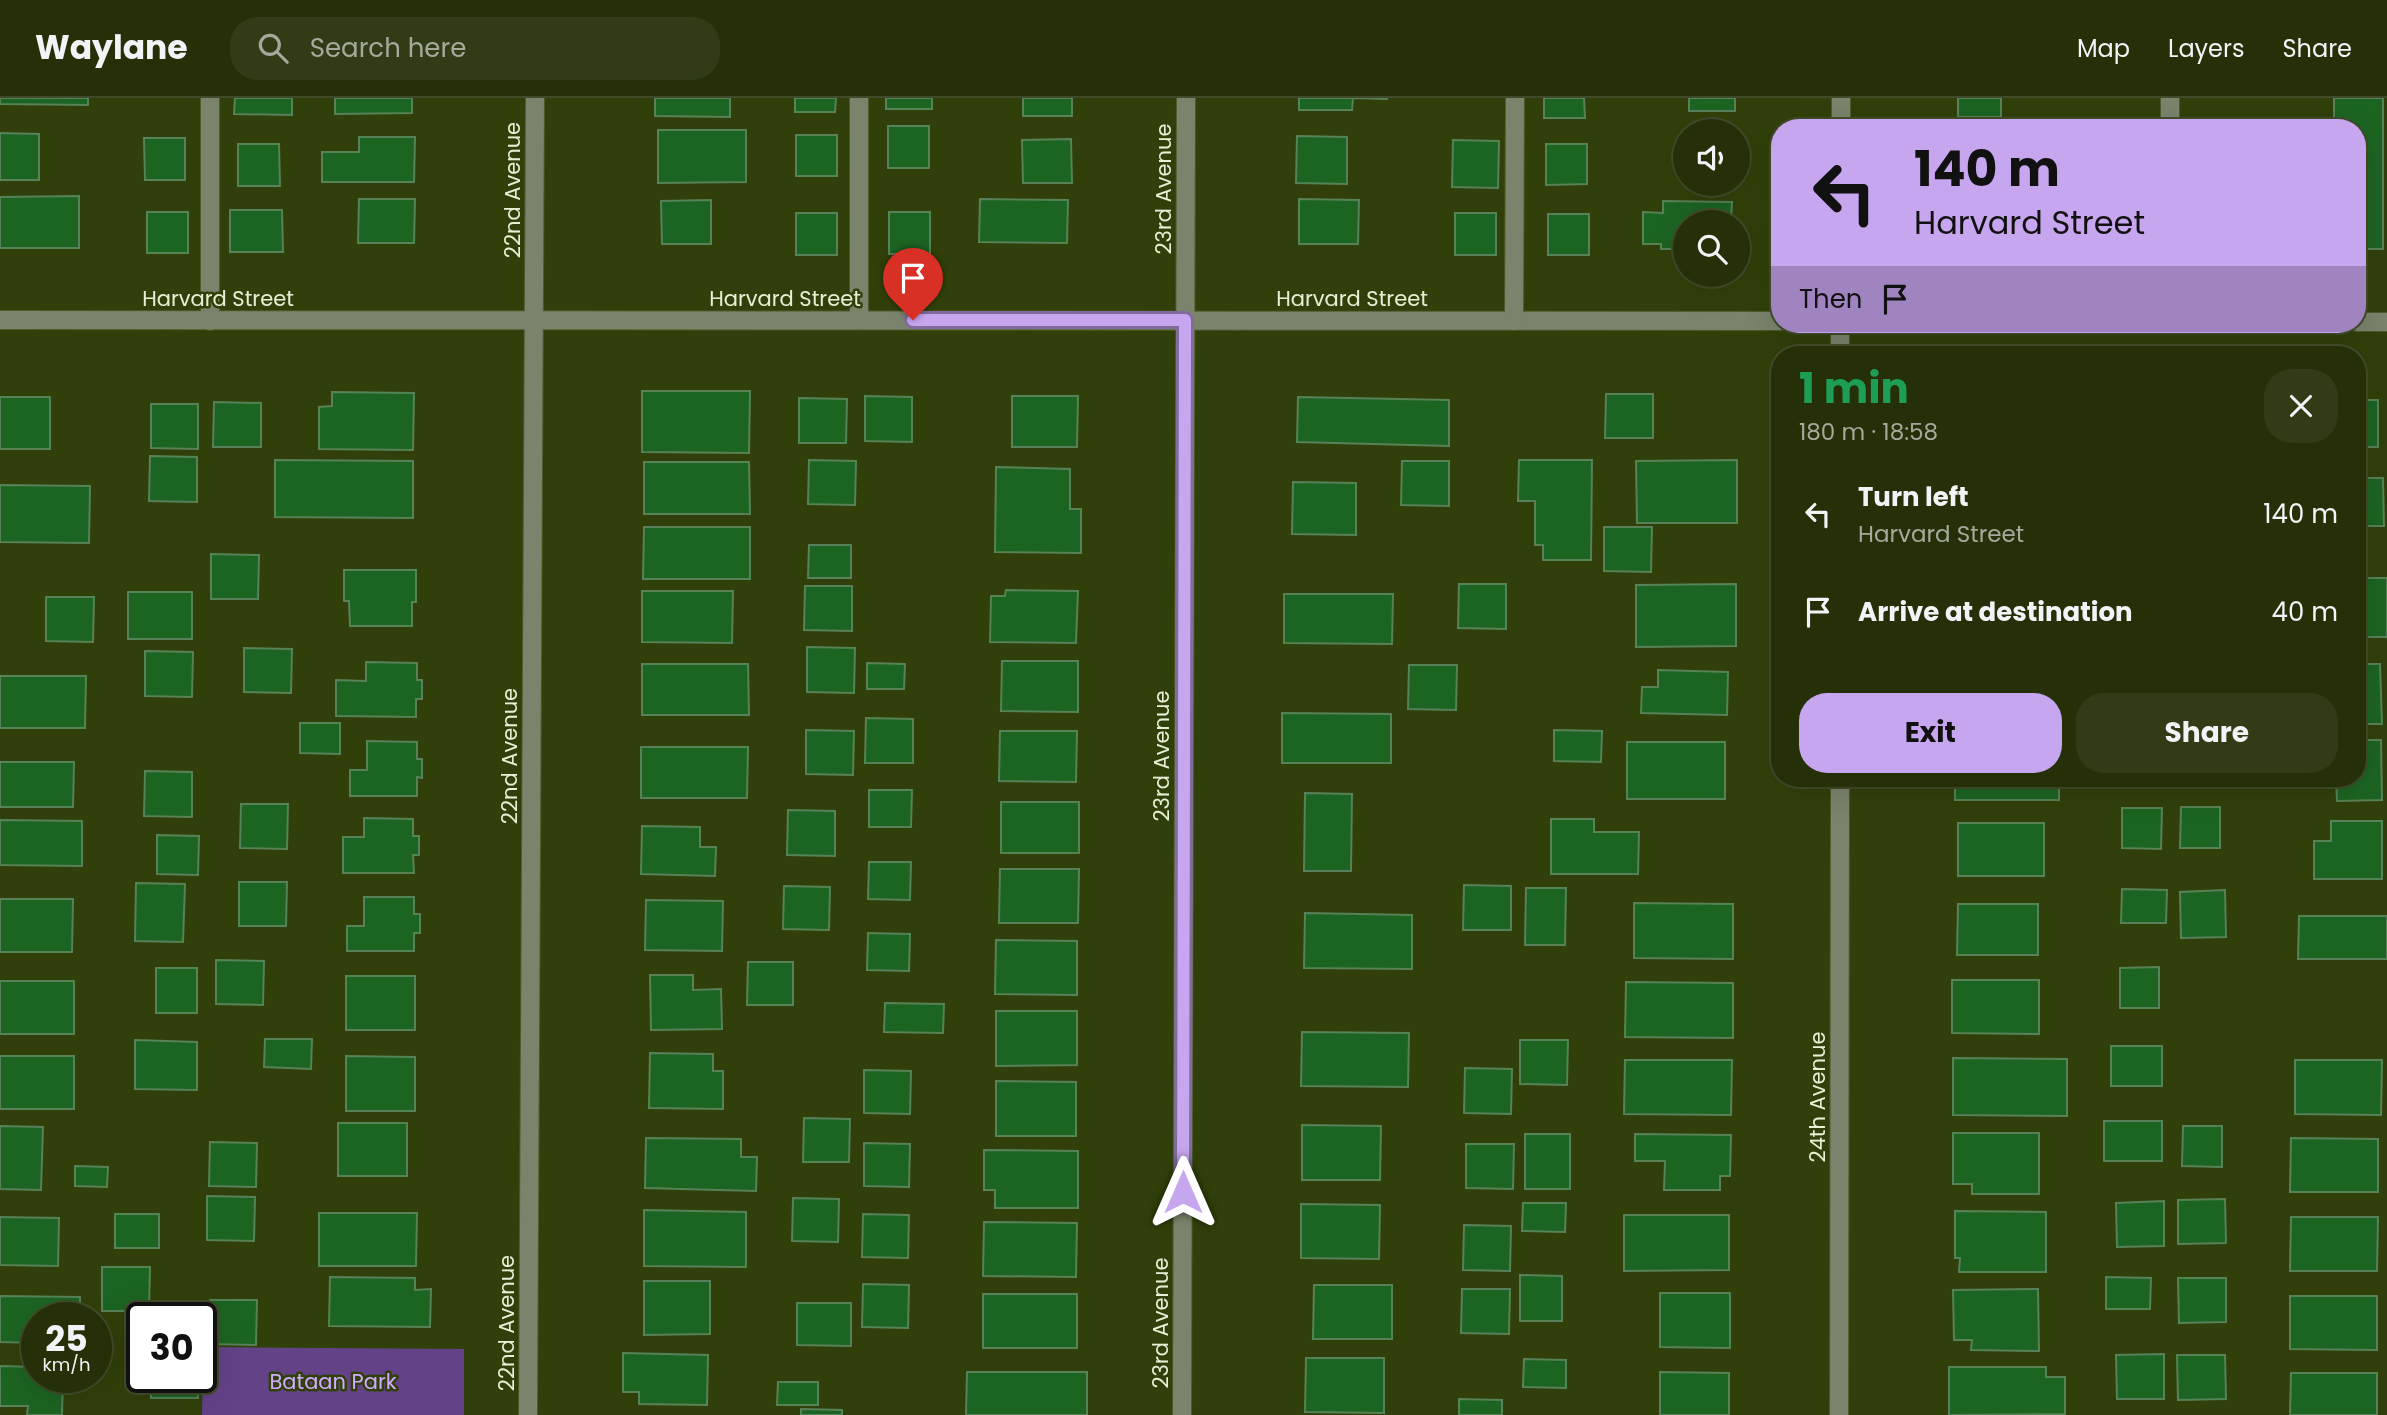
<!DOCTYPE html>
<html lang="en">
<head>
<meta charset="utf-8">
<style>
	:root { --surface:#253008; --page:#313c16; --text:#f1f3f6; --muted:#a3a99c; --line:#424b29; --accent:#c7a6f0 }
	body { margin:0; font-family:Poppins,sans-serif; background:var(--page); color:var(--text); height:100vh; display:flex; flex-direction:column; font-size:26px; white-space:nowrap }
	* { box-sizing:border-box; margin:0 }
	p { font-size:23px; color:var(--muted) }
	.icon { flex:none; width:38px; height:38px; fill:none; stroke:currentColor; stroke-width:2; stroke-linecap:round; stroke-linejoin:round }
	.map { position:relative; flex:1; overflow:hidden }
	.panel { position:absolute; left:1771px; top:248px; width:595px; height:441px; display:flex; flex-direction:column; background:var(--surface); border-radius:28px; box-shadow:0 7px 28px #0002,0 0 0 2px var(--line) }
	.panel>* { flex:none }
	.top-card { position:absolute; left:1771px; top:21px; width:595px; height:214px; border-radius:28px; box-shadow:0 7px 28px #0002,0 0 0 2px var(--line); background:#c7a6f0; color:#111; overflow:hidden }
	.buttons { position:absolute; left:1673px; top:21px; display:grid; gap:14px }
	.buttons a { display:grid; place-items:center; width:77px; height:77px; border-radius:50%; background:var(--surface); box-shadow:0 7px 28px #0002,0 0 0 2px var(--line); font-size:35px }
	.speed { position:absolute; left:21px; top:1204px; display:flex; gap:14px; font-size:35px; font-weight:700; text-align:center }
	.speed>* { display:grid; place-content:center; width:91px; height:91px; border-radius:50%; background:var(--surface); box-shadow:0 7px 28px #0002,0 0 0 2px var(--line); line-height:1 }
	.speed small { font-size:18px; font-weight:400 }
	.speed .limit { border:4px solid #111; border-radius:10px; background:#fff; color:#111 }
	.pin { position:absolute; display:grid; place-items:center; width:60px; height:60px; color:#fff; margin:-72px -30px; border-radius:50% 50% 50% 0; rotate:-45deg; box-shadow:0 0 7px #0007 }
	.pin .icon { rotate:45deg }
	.me { position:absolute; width:77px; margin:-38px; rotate:0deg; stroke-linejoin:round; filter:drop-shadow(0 0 5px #0008) }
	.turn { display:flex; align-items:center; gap:24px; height:147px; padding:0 28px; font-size:32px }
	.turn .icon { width:91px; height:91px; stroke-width:2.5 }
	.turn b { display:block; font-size:49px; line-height:60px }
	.then { display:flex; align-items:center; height:66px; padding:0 28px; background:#0003; gap:14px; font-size:26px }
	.round { display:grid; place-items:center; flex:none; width:74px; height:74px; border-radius:28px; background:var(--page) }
	.summary { display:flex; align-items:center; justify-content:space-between; height:119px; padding:0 28px }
	h1 { font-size:42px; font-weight:700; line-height:52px; color:#1e9e55 }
	.cta { display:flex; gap:14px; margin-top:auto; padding:14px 28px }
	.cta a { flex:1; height:80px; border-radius:28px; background:var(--accent); color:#111; font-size:28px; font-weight:700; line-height:80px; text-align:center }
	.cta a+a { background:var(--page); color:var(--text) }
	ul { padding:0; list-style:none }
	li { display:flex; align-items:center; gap:21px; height:98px; padding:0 28px }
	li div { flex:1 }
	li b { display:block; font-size:26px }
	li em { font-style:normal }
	header { display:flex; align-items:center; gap:42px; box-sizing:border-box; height:98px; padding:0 35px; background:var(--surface); border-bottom:2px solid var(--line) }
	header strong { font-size:33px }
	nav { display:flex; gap:38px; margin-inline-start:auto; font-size:24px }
	.search { width:490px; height:63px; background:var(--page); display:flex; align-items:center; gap:18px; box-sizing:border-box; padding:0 24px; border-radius:28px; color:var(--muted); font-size:26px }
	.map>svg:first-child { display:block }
	.green { fill:#644288 }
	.building { fill:#1c6422; stroke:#578157; stroke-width:2 }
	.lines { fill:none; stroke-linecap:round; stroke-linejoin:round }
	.minor-casing { stroke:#4e5c2a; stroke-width:20 }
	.minor { stroke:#7a836c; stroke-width:18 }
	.route-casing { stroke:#816c9c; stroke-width:18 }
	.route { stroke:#c7a6f0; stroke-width:12 }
	.labels { text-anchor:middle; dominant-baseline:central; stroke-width:5; stroke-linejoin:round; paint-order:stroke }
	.street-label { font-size:21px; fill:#e5f0d4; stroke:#31400a }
	.park-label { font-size:21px; fill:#d0abfe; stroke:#31400a }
</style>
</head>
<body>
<header>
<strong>Waylane</strong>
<div class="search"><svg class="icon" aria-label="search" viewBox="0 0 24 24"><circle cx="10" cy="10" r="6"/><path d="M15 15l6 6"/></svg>Search here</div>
<nav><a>Map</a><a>Layers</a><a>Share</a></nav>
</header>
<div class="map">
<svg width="2387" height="1317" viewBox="0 0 2387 1317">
	<rect width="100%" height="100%" fill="#31400a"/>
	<!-- green -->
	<polygon class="green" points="203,1249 464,1251 464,1317 202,1317"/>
	<!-- building -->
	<g class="building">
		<polygon points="0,0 88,0 88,7 0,6"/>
		<polygon points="235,0 292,0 292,17 234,16"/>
		<polygon points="335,0 412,0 412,15 335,16"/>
		<polygon points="655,0 730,0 730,19 655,18"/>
		<polygon points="795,0 836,0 835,14 795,14"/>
		<rect x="886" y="0" width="46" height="11"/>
		<rect x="1023" y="0" width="49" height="18"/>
		<polygon points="1299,0 1387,0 1387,1 1353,0 1352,12 1299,12"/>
		<polygon points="1544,0 1584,0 1585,20 1544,20"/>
		<rect x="1689" y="0" width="46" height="13"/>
		<rect x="1958" y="0" width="43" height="19"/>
		<polygon points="2334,0 2383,0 2383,151 2357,151 2357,30 2334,30"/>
		<rect x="888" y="28" width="41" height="42"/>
		<polygon points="658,32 746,32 746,84 658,85"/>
		<polygon points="0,35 39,36 39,82 0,82"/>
		<rect x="796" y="37" width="41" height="41"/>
		<polygon points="1297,38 1347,39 1347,86 1296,85"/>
		<polygon points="359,39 415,39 414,84 322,84 322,54 359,54"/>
		<polygon points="144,40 185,40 185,82 145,82"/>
		<polygon points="1071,41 1072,85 1023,85 1022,42"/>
		<polygon points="1453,42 1499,43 1498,90 1452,89"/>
		<polygon points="238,46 279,46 280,88 238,88"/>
		<polygon points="1546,46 1587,46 1587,86 1546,87"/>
		<polygon points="79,98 79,150 0,150 0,99"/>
		<polygon points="359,101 415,101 414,145 358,145"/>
		<polygon points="980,101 1068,102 1067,145 979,144"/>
		<polygon points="1299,101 1359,102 1358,146 1299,146"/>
		<polygon points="711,102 711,146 662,146 661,103"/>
		<polygon points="1663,103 1732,104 1731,124 1685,124 1685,151 1661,151 1661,146 1643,146 1643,114 1663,115"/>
		<polygon points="230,112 282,112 283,154 230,154"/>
		<rect x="147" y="114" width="41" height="41"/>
		<rect x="889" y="114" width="41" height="42"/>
		<rect x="796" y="115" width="41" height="42"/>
		<rect x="1455" y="115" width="41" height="42"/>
		<rect x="1548" y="116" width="41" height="41"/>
		<polygon points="642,293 750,293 749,355 642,354"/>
		<polygon points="332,294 414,295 413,352 319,351 319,309 332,308"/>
		<polygon points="1606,296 1653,296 1653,340 1605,340"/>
		<polygon points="865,298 912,299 912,344 865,343"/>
		<polygon points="1012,298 1078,298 1077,349 1012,349"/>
		<rect x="0" y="299" width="50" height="52"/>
		<polygon points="1298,299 1449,302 1449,348 1297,344"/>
		<polygon points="799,300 847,301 846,345 799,345"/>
		<rect x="2357" y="302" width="21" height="47"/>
		<polygon points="214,304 261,305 261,349 213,349"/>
		<polygon points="151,306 198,306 198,351 151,350"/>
		<polygon points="150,358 197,359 197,404 149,403"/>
		<polygon points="275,362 413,363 413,420 275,419"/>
		<polygon points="809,362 856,363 855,407 808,406"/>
		<polygon points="1519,362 1592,362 1591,462 1543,462 1543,447 1535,447 1535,403 1518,403"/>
		<polygon points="1737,362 1737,425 1637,425 1636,363"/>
		<polygon points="1402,363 1449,363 1449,408 1401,407"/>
		<polygon points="644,364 749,364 750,416 644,416"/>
		<polygon points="996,369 1070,371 1070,411 1081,411 1081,455 995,454"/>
		<polygon points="2357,380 2383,380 2384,428 2357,428"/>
		<polygon points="1293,384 1356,385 1356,437 1292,436"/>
		<polygon points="0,387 90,388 89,445 0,444"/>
		<polygon points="644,429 750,429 750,481 643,481"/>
		<polygon points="1604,429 1652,429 1651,474 1604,473"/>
		<polygon points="809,447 851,447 851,480 808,480"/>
		<polygon points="211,456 259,457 258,501 211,501"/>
		<polygon points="344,472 416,472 416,504 412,504 412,528 350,528 349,503 344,503"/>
		<rect x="2357" y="480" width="30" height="59"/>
		<polygon points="1459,486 1506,486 1506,531 1458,530"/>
		<polygon points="1736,486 1736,548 1636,549 1636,487"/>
		<polygon points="805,488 852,488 852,533 804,532"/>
		<polygon points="1006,492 1078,493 1076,545 990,544 991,498 1005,498"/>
		<polygon points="642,493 733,493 732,545 642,544"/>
		<rect x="128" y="494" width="64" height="47"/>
		<polygon points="1284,496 1393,496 1392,546 1284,545"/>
		<polygon points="46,499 94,499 93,544 46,543"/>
		<polygon points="807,549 855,550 854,595 807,594"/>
		<polygon points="244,550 292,551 291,595 244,594"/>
		<polygon points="145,553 193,554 192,599 145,598"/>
		<polygon points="1002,563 1078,563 1078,614 1001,613"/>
		<polygon points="366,564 417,565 417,582 422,582 422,601 416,601 416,619 336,618 336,582 366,583"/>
		<polygon points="867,565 905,566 904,591 867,591"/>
		<polygon points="642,566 748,566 749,617 642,617"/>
		<polygon points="2357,566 2380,566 2382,626 2357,626"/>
		<polygon points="1409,567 1457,567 1456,612 1408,611"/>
		<polygon points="1658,572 1728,574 1727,617 1641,615 1642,589 1658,589"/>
		<polygon points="0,578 86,578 85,630 0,630"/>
		<polygon points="1282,615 1391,616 1391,665 1282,665"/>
		<polygon points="866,620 913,621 913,665 865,665"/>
		<polygon points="300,625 340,625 340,656 300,655"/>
		<polygon points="806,632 854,633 853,677 806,676"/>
		<polygon points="1554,632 1602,633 1601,664 1554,663"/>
		<polygon points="1000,633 1077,633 1076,684 999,683"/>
		<polygon points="2357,642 2381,642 2382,702 2337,703 2336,681 2357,681"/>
		<polygon points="367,643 417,644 417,661 422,661 422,680 417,679 417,698 350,698 350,672 367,672"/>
		<rect x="1627" y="644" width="98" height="57"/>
		<polygon points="641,649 748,649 747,700 641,700"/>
		<polygon points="0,664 74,664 73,709 0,709"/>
		<polygon points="145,673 192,674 192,719 144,718"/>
		<rect x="1955" y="681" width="104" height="21"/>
		<polygon points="869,692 912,692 911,729 869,729"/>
		<polygon points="1305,695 1352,696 1351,773 1304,773"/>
		<rect x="1001" y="704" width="78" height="51"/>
		<polygon points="241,706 288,706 287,751 240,750"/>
		<polygon points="2181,709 2220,709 2220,750 2180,750"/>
		<polygon points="2122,710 2162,710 2161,751 2122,750"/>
		<polygon points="788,712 835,713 835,758 787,757"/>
		<polygon points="364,720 413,721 413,738 419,738 419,757 413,757 414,775 343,775 343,739 364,739"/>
		<polygon points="1551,721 1594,721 1594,734 1639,734 1638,776 1551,776"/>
		<polygon points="0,722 82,723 82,768 0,767"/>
		<polygon points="2331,723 2382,723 2382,781 2314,781 2314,743 2331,743"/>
		<rect x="1958" y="725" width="86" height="53"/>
		<polygon points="642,728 700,729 700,749 716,749 715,778 641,776"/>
		<polygon points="157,737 199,738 198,777 157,776"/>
		<polygon points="869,764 911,764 910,802 868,801"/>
		<polygon points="1000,771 1079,771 1078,825 999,825"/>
		<polygon points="239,784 287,784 286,828 239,828"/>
		<polygon points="136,785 185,786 183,844 135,843"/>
		<polygon points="1464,787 1511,788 1511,832 1463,832"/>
		<polygon points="784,788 830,789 829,832 783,831"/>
		<polygon points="1526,790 1566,790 1565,847 1525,847"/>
		<polygon points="2122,791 2167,792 2166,825 2121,825"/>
		<polygon points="2225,792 2226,839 2181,840 2180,794"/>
		<polygon points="364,799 414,799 414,816 420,816 420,835 414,835 414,853 347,853 347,828 364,828"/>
		<polygon points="0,801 73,801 72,854 0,854"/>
		<polygon points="646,802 723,803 722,853 645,852"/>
		<polygon points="1634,805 1733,806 1733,861 1634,860"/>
		<polygon points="1958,806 2038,806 2038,857 1957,857"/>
		<polygon points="1305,815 1412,817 1412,871 1304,870"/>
		<polygon points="2299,818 2387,818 2387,861 2298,861"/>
		<polygon points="868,835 910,836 909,873 867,872"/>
		<polygon points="996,842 1077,843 1077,897 995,896"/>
		<polygon points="216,862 264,863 263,907 216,906"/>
		<polygon points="748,864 793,864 793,907 747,907"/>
		<polygon points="2159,869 2159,910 2120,910 2120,870"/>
		<rect x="156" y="870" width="41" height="45"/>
		<polygon points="650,877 693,877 693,892 721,891 722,931 651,932"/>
		<rect x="346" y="878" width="69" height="54"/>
		<polygon points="1952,882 2039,882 2039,936 1952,935"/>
		<rect x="0" y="883" width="74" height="53"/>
		<polygon points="1626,884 1733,885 1733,940 1625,939"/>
		<polygon points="885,905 944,906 943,935 884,934"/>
		<polygon points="996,913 1077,913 1077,967 996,968"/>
		<polygon points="1302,934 1409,935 1408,989 1301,988"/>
		<polygon points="265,941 312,941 311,971 264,969"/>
		<polygon points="135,942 197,944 197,992 135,991"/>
		<polygon points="1520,942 1568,942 1567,987 1520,986"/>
		<rect x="2111" y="948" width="51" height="40"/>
		<polygon points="650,955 713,956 713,973 723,973 723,1011 649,1010"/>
		<rect x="0" y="958" width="74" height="53"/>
		<polygon points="346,958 415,959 415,1013 346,1013"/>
		<polygon points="1953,960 2067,961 2067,1018 1953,1017"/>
		<polygon points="1625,962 1732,962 1731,1017 1624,1016"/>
		<polygon points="2295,962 2382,962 2381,1017 2295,1016"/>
		<polygon points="1465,970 1512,971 1511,1016 1464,1015"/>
		<polygon points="864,972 911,973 910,1016 864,1015"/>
		<polygon points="996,983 1076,984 1076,1038 996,1038"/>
		<polygon points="804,1020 850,1021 849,1064 803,1064"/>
		<rect x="2104" y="1023" width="58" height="40"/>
		<rect x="338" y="1025" width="69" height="53"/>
		<polygon points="1302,1027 1381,1028 1380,1082 1302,1082"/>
		<polygon points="0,1028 43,1029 41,1092 0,1091"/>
		<polygon points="2183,1028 2222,1028 2222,1069 2182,1068"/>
		<polygon points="1953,1035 2039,1035 2039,1096 1972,1096 1972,1086 1953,1086"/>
		<rect x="1525" y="1036" width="45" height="55"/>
		<polygon points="1635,1036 1731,1037 1730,1078 1720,1078 1720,1092 1664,1092 1665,1063 1635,1063"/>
		<polygon points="646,1040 741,1041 741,1059 757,1059 756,1093 645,1090"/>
		<polygon points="2291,1040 2378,1041 2378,1094 2290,1094"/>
		<polygon points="210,1044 257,1045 256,1089 209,1088"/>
		<polygon points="864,1045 910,1046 909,1089 864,1088"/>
		<polygon points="1466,1046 1514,1046 1513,1091 1466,1090"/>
		<polygon points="984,1052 1078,1053 1078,1110 995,1110 995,1092 984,1092"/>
		<polygon points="75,1068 108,1069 107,1089 75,1088"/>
		<polygon points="207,1098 255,1099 254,1143 207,1142"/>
		<polygon points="793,1100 839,1101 838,1144 792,1143"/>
		<polygon points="2225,1101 2226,1145 2178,1146 2178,1102"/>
		<polygon points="2164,1103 2164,1148 2117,1149 2116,1105"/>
		<polygon points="1523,1105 1566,1105 1565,1134 1522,1133"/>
		<polygon points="1301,1106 1380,1107 1379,1161 1301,1160"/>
		<polygon points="644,1112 746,1114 746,1169 644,1168"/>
		<polygon points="1955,1113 2046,1114 2046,1174 1959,1174 1960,1160 1955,1160"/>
		<polygon points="319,1115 417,1115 416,1168 319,1168"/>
		<rect x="115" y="1116" width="44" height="34"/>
		<polygon points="863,1116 909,1117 908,1160 862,1159"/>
		<polygon points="1624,1117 1729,1117 1729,1172 1624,1173"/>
		<polygon points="0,1119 59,1120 58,1168 0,1167"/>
		<polygon points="2291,1119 2378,1119 2377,1173 2290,1173"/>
		<polygon points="984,1124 1077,1125 1076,1179 983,1178"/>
		<polygon points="1464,1127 1511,1128 1510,1173 1463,1172"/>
		<polygon points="102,1169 150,1169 149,1213 102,1213"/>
		<polygon points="1520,1177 1562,1178 1562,1223 1520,1223"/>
		<polygon points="330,1179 415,1180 415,1192 431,1191 430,1229 329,1228"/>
		<polygon points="2106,1179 2151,1180 2150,1211 2106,1211"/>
		<polygon points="2178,1180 2226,1180 2226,1224 2179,1225"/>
		<polygon points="644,1183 710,1183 710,1236 644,1237"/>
		<polygon points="863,1186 909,1187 908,1230 862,1229"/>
		<polygon points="1314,1187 1392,1187 1392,1241 1313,1241"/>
		<polygon points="1462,1191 1510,1191 1509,1236 1461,1235"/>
		<polygon points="2038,1191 2039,1253 1971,1252 1972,1242 1954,1242 1953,1192"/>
		<polygon points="1660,1195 1730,1195 1730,1250 1660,1249"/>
		<rect x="983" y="1196" width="94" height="54"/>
		<polygon points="0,1198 80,1199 80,1220 37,1220 37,1245 0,1244"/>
		<polygon points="2290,1198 2377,1198 2377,1252 2290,1251"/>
		<polygon points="210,1202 257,1202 256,1247 209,1246"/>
		<polygon points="797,1205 851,1205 851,1248 797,1247"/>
		<polygon points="623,1255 708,1257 707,1307 639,1306 639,1294 623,1294"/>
		<polygon points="2164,1256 2164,1301 2117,1301 2116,1257"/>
		<polygon points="2177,1257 2225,1257 2226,1301 2178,1302"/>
		<polygon points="1306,1260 1384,1260 1384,1315 1305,1314"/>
		<polygon points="1524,1261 1566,1262 1566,1290 1523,1289"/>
		<polygon points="0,1268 37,1269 37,1279 63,1279 62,1317 27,1317 28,1308 0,1308"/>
		<polygon points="1949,1269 2046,1269 2046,1279 2065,1279 2065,1316 1949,1317"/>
		<polygon points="967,1274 1087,1274 1087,1317 966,1317"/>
		<polygon points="1660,1274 1729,1275 1729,1317 1660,1317"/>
		<polygon points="2291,1275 2377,1275 2377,1317 2290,1317"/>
		<rect x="151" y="1279" width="47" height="21"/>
		<polygon points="778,1284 818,1284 818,1307 777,1307"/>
		<polygon points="1459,1301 1502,1302 1502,1317 1459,1317"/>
		<polygon points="801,1311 842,1312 842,1317 801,1317"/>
	</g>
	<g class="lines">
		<defs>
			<g id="minor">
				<polyline points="1841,30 1841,0"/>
				<polyline points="2170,30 2170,0"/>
				<polyline points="0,222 1780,223"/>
				<polyline points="859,222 859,0"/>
				<polyline points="210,223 210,0"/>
				<polyline points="1514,223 1515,0"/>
				<polyline points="2357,224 2387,224"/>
				<polyline points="1840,226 1840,257"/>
				<polyline points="528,1317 535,0"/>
				<polyline points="1182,1317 1186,0"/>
				<polyline points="1839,1317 1840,681"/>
			</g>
		</defs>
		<!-- minor casing -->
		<use href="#minor" class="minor-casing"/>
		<!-- minor -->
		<use href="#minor" class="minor"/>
	</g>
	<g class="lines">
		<defs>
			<polyline id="route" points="913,222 1185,222 1183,1094"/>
		</defs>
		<!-- route casing -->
		<use href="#route" class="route-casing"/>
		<!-- route -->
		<use href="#route" class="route"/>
	</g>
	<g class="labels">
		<!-- street labels -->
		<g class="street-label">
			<text transform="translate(1163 91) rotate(-90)">23rd Avenue</text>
			<text transform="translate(512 92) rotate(-90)">22nd Avenue</text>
			<text x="218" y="200">Harvard Street</text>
			<text x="785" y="200">Harvard Street</text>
			<text x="1352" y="200">Harvard Street</text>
			<text transform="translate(509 658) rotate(-90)">22nd Avenue</text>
			<text transform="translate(1161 658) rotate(-90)">23rd Avenue</text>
			<text transform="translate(1817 999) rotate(-90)">24th Avenue</text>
			<text transform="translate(506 1225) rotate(-90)">22nd Avenue</text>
			<text transform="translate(1160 1225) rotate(-90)">23rd Avenue</text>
		</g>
		<!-- park labels -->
		<g class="park-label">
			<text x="333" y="1283">Bataan Park</text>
		</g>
	</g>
</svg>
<div class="buttons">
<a><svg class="icon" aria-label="sound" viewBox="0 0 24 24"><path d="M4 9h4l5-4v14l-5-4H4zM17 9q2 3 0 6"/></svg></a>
<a><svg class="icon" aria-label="search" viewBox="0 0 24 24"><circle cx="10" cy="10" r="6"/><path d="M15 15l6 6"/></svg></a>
</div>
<div class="speed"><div>25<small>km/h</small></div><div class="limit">30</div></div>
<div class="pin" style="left:913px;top:222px;background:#d93025"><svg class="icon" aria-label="arrive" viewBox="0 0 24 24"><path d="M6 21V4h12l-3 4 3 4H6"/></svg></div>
<svg class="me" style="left:1183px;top:1094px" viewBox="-20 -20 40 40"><path d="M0-17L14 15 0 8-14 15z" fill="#c7a6f0" stroke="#fff" stroke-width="4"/></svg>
<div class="top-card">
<div class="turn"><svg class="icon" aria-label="left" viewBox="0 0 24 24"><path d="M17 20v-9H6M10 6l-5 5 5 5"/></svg><div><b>140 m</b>Harvard Street</div></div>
<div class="then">Then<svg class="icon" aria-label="arrive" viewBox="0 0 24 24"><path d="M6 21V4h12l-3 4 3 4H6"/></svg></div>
</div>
<section class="panel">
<div class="summary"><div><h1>1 min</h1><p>180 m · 18:58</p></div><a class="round"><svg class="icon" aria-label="close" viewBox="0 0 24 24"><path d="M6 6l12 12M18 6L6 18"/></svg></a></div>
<ul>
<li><svg class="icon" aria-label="left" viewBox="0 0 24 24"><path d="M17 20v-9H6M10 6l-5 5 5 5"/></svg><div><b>Turn left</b><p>Harvard Street</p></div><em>140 m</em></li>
<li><svg class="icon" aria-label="arrive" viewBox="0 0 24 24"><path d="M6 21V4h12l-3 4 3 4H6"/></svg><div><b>Arrive at destination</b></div><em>40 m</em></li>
</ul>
<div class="cta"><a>Exit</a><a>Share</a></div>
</section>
</div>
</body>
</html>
